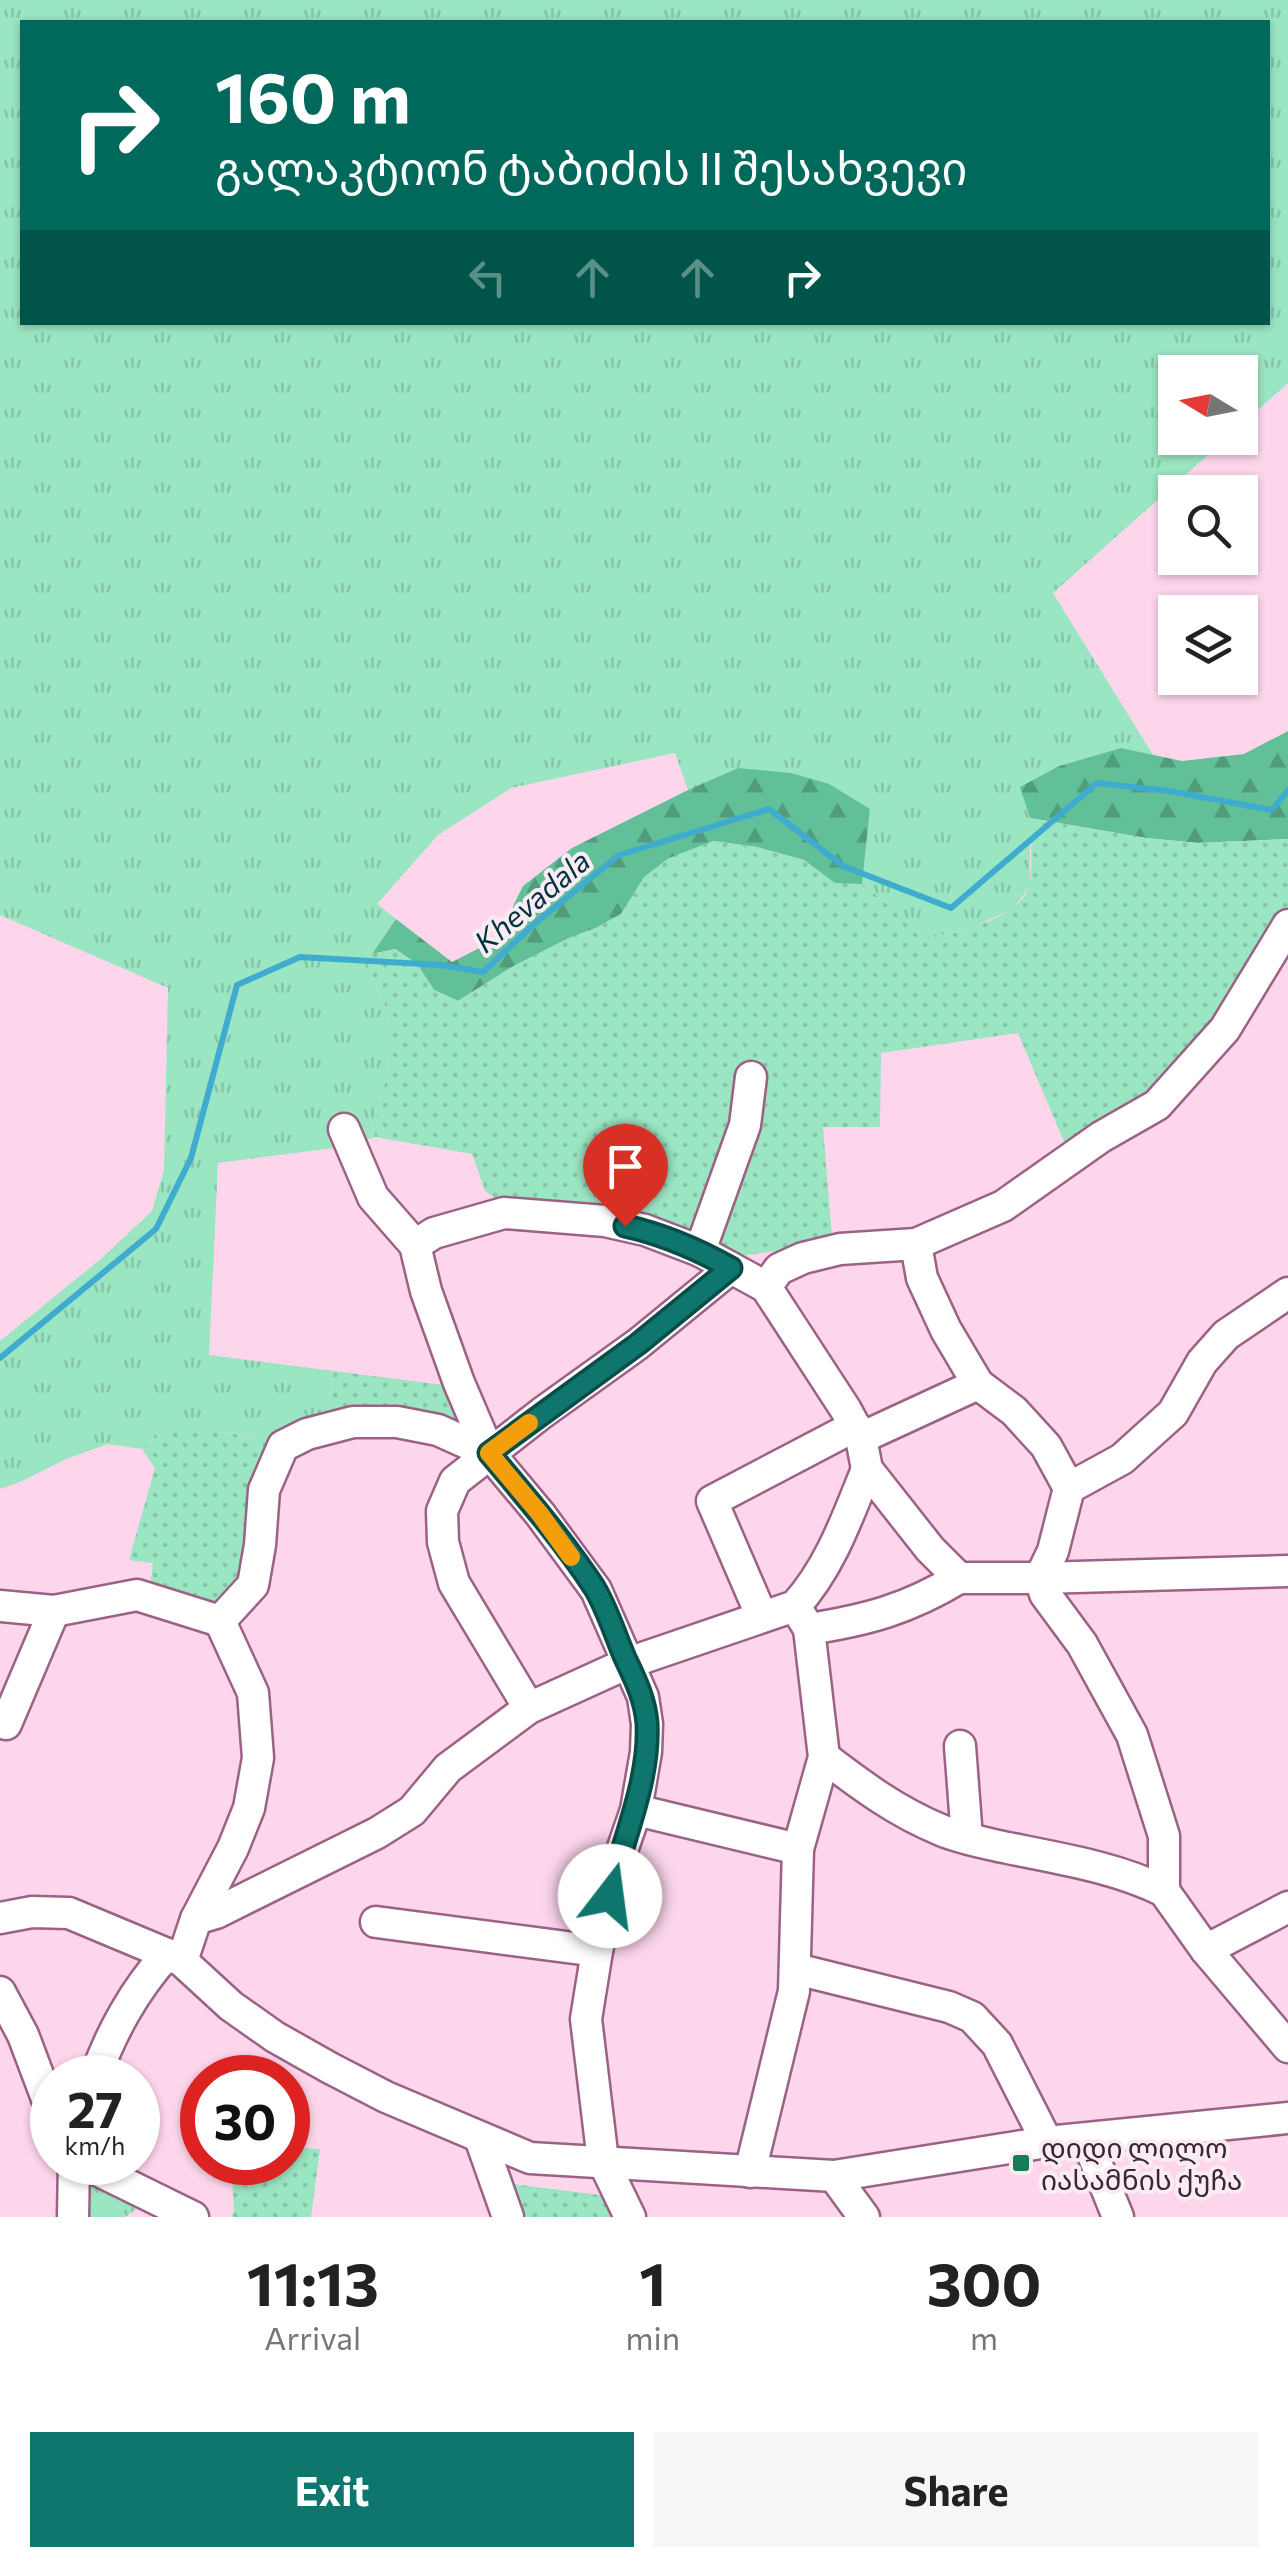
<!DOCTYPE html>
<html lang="en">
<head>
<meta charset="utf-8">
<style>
	:root { --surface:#fff; --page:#f6f6f6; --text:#222; --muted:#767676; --accent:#0f766e }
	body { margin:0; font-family:Commissioner,"Noto Sans Georgian",sans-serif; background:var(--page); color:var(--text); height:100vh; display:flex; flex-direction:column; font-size:38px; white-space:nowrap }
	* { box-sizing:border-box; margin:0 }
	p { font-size:32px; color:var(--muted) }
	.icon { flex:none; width:55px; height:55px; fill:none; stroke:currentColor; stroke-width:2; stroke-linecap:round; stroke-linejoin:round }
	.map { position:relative; height:2217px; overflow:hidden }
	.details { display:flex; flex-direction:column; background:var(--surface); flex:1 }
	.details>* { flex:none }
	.top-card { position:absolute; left:20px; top:20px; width:1250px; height:305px; border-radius:0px; box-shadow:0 2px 8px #0004; background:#00695c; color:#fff; overflow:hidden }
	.needle { width:65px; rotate:280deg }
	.buttons { position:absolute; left:1158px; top:355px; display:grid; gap:20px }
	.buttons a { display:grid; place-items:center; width:100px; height:100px; border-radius:0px; background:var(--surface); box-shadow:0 2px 8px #0004; font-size:50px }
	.speed { position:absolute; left:30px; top:2055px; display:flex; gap:20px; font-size:50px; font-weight:700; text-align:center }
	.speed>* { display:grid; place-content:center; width:130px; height:130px; border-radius:50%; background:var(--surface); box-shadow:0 2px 8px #0004; line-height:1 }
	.speed small { font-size:25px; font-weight:400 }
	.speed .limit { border:15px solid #d22; background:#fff; color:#111 }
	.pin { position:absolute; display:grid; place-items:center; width:85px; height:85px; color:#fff; margin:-102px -42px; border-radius:50% 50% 50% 0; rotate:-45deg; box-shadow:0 0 10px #0007 }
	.pin .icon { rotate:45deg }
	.me { position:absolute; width:110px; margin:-55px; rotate:15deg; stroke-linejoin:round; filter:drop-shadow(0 0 8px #0008) }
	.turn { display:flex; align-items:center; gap:35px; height:210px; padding:0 30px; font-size:45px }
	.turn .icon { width:130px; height:130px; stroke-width:2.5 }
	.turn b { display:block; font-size:70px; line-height:85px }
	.lanes { display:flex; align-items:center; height:95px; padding:0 30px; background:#0003; justify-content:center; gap:50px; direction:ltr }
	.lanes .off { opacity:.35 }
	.eta { display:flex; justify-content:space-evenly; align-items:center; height:170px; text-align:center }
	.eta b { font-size:60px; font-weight:700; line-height:70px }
	.primary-button { display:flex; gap:20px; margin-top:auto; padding:20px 30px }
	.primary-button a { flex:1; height:115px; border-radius:0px; background:var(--accent); color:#fff; font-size:40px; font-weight:700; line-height:115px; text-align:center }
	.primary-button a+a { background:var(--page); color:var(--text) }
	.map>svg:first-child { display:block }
	.grass { fill:url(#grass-tufts); fill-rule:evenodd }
	.forest { fill:url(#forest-firs) }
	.park { fill:url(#park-dots) }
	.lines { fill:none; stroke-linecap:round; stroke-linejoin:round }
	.stream { stroke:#3faccf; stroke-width:6 }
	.minor-casing { stroke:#9b6285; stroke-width:35 }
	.minor { stroke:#fff; stroke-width:30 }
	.route-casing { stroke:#0a4d48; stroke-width:25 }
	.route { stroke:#0f766e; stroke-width:18 }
	.slow { stroke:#f59e0b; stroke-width:18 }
	.poi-dot { fill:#127d59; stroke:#f9ecf3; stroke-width:4 }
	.labels { text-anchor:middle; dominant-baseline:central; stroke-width:8; stroke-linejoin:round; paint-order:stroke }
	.poi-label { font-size:28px; fill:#3e2534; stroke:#f9ecf3; text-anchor:start }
	.water-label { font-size:30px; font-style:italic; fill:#003240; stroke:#f9ecf3 }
</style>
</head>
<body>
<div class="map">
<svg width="1288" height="2217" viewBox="0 0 1288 2217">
	<defs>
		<pattern id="grass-tufts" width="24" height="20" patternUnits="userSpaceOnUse" patternTransform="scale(2.5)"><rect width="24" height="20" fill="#9ae5c2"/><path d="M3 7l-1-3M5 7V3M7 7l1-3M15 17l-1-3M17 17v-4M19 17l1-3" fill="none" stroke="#86c4a7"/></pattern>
		<pattern id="forest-firs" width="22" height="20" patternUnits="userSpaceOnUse" patternTransform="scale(2.5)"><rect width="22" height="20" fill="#61c097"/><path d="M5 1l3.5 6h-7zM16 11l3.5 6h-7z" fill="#519c7c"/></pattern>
		<pattern id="park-dots" width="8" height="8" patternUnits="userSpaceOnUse" patternTransform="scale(2.5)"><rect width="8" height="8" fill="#9ae5c2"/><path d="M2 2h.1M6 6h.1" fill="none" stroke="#86c4a7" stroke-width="1.8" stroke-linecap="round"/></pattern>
	</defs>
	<rect width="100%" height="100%" fill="#fdd6ec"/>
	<!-- grass -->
	<g class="grass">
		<path d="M0 0H1288V383L1240 426V372H1175V438H1227L1053 593 1153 755 1121 748 1059 766 1021 787 1030 818V886L1013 909 973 927 930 938 862 884 870 809 738 768 688 790 675 753 511 788 438 835 377 904 396 919 372 954 371 976 386 1007 392 1039 381 1106 372 1125 375 1137 334 1148 218 1163 209 1355 334 1371 327 1417 272 1440 218 1431H166L142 1449 108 1444 66 1459 20 1482 0 1489V1341L102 1258 152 1211 164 1170 168 988 0 915ZM22 22H1268V322H22Z"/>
		<polygon points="80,2172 171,2217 138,2208 125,2217 83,2217"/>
	</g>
	<!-- forest -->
	<g class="forest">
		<polygon points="1288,731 1288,839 1198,843 1146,838 1030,818 1020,787 1059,766 1121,748 1182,761 1244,754"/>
		<polygon points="738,768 791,773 829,784 870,809 862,884 835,884 804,860 757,847 713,841 645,877 621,914 596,928 569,938 512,967 458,1001 434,990 417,964 395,949 372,954 396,919 452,962 497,939 523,886 572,848 688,790"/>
	</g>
	<!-- park -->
	<g class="park">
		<path d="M1030 818 1146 838 1198 843 1288 839V907L1237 991 1170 1071 1145 1094 1123 1111 1065 1144 1018 1033 881 1053 880 1127H823L832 1238 777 1251 732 1257 650 1224 618 1196 612 1214 499 1201 485 1191 472 1154 375 1137 372 1125 381 1106 392 1039 386 1007 371 976 372 954 395 949 417 964 434 990 459 1001 512 967 569 938 596 928 621 914 644 877 669 858 713 841 757 847 804 860 835 883 862 884 931 938C961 930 1024 919 1030 882 1033 861 1030 838 1030 818Z"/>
		<polygon points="334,1371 444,1385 466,1426 327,1417"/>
		<polygon points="189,1430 217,1431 272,1440 244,1578 220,1605 150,1587 153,1563 129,1560 155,1468 142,1449 166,1431"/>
		<polygon points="288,2147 320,2149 311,2217 232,2217 234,2210 231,2163 288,2162"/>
		<polygon points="512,2184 608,2196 618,2217 522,2217"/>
	</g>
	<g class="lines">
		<!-- stream -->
		<polyline class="stream" points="0,1358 156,1229 191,1158 237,985 300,957 441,965 483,972 532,926 619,855 769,809 843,866 951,908 1097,783 1169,791 1272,810 1288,790"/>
		<defs>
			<g id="minor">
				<polyline points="344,1129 373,1197 415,1245 426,1291 459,1383 489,1453 540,1514 596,1590 643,1697 647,1724 646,1752 636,1810 616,1868 597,1951 586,2019 603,2161 630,2217"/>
				<polyline points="916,1244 922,1278 946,1330 978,1384"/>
				<polyline points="415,1245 434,1233 504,1213 605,1221 645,1230 700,1251 766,1287 846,1410 861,1438 867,1469 930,1549 959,1578 1040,1578 1288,1571"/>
				<polyline points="700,1251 745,1125 751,1077"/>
				<polyline points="766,1287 779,1269 803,1258 840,1249 916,1244 1003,1206 1101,1137 1157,1105 1225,1029 1288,925"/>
				<polyline points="861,1438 978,1384 1014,1411 1046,1446 1069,1488"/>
				<polyline points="1040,1578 1045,1594 1082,1644 1132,1735 1164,1836 1164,1891 1206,1950 1288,2047"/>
				<polyline points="1040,1578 1053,1551 1069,1488 1122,1459 1173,1413 1202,1362 1226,1335 1288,1293"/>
				<polyline points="0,1606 54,1611 137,1595 220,1621"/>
				<polyline points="762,1617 712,1501 855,1426"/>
				<polyline points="220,1621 253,1585 260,1545 264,1490 283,1446 307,1434 353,1422 397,1422 438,1430 489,1453"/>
				<path d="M809 1629C867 1620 908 1609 959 1578"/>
				<polyline points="529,1708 454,1583 443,1542 442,1511 455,1481 542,1413 638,1344 731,1268"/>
				<polyline points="6,1724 54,1611"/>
				<polyline points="960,1746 967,1838"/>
				<path d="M824 1757C862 1786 897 1812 941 1830 962 1839 986 1843 1008 1848 1061 1859 1115 1867 1164 1891"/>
				<polyline points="636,1810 798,1849"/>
				<polyline points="0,1918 32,1912 69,1913 167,1954 182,1961 231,2006 275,2037 330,2068 386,2097 530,2158 834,2176 1047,2142 1288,2118"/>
				<path d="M196 1919 216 1913 377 1833 412 1811 448 1768 529 1708 628 1663 795 1606C830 1568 848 1516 867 1469"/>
				<polyline points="376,1922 597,1951"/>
				<polyline points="1206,1950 1288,1907"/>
				<polyline points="182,1961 196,1919 233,1848 249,1808 258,1758 253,1693 220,1621"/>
				<polyline points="796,1969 949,2007 972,2017 997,2044 1047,2142"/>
				<polyline points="0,1992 23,2035 52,2112"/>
				<path d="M95 2078C110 2034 135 1989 167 1954"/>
				<polyline points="480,2138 508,2217"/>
				<polyline points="1087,2140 1118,2217"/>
				<polyline points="81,2162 193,2217"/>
				<polyline points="750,2172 794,1991 798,1849 824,1757 809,1629 795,1606"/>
				<polyline points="834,2176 864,2217"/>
				<polyline points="73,2217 74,2162"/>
			</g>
		</defs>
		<!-- minor casing -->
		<use href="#minor" class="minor-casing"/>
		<!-- minor -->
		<use href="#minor" class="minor"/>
	</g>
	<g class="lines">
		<defs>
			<path id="route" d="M610 1896C622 1839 650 1783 647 1723 645 1699 635 1679 625 1658 615 1635 607 1608 594 1587 563 1540 525 1496 489 1453L638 1344 731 1268C697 1249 662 1234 625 1226"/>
		</defs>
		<!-- route casing -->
		<use href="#route" class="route-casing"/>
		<!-- route -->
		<use href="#route" class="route"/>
		<!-- slow -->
		<polyline class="slow" points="529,1423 489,1453 540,1514 571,1557"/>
	</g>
	<!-- markers -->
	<rect class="poi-dot" x="1011" y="2153" width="20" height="20" rx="5"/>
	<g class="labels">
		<!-- poi labels -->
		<g class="poi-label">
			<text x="1041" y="2147">დიდი ლილო<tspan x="1041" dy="32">იასამნის ქუჩა</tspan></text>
		</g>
		<!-- water labels -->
		<g class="water-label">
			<text transform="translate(531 900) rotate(-40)">Khevadala</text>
		</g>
	</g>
</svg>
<div class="buttons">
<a><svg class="needle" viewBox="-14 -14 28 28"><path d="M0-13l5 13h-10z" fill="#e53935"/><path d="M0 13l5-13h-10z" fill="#767676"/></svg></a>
<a><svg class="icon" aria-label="search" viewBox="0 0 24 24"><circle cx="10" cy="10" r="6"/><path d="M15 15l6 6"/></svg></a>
<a><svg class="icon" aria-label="layers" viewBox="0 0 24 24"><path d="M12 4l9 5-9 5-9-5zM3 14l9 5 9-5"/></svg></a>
</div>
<div class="speed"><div>27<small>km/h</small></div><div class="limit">30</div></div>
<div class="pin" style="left:625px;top:1226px;background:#d93025"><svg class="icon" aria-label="arrive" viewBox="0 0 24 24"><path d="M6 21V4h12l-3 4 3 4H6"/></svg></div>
<svg class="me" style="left:610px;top:1896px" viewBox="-20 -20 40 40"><circle r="19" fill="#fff"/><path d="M0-13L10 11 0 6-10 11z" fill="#0f766e"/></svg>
<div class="top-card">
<div class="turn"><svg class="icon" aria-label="right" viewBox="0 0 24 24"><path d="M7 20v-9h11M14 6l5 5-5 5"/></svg><div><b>160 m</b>გალაკტიონ ტაბიძის II შესახვევი</div></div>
<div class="lanes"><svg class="icon off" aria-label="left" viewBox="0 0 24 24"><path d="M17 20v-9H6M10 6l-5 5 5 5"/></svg><svg class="icon off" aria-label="ahead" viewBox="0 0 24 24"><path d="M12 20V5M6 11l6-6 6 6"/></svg><svg class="icon off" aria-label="ahead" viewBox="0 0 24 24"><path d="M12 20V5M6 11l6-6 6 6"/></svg><svg class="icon" aria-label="right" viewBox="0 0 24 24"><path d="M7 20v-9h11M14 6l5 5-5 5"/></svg></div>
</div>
</div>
<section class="details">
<div class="eta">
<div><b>11:13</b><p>Arrival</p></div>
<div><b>1</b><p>min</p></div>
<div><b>300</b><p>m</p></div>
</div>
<div class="primary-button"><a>Exit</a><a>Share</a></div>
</section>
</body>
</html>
